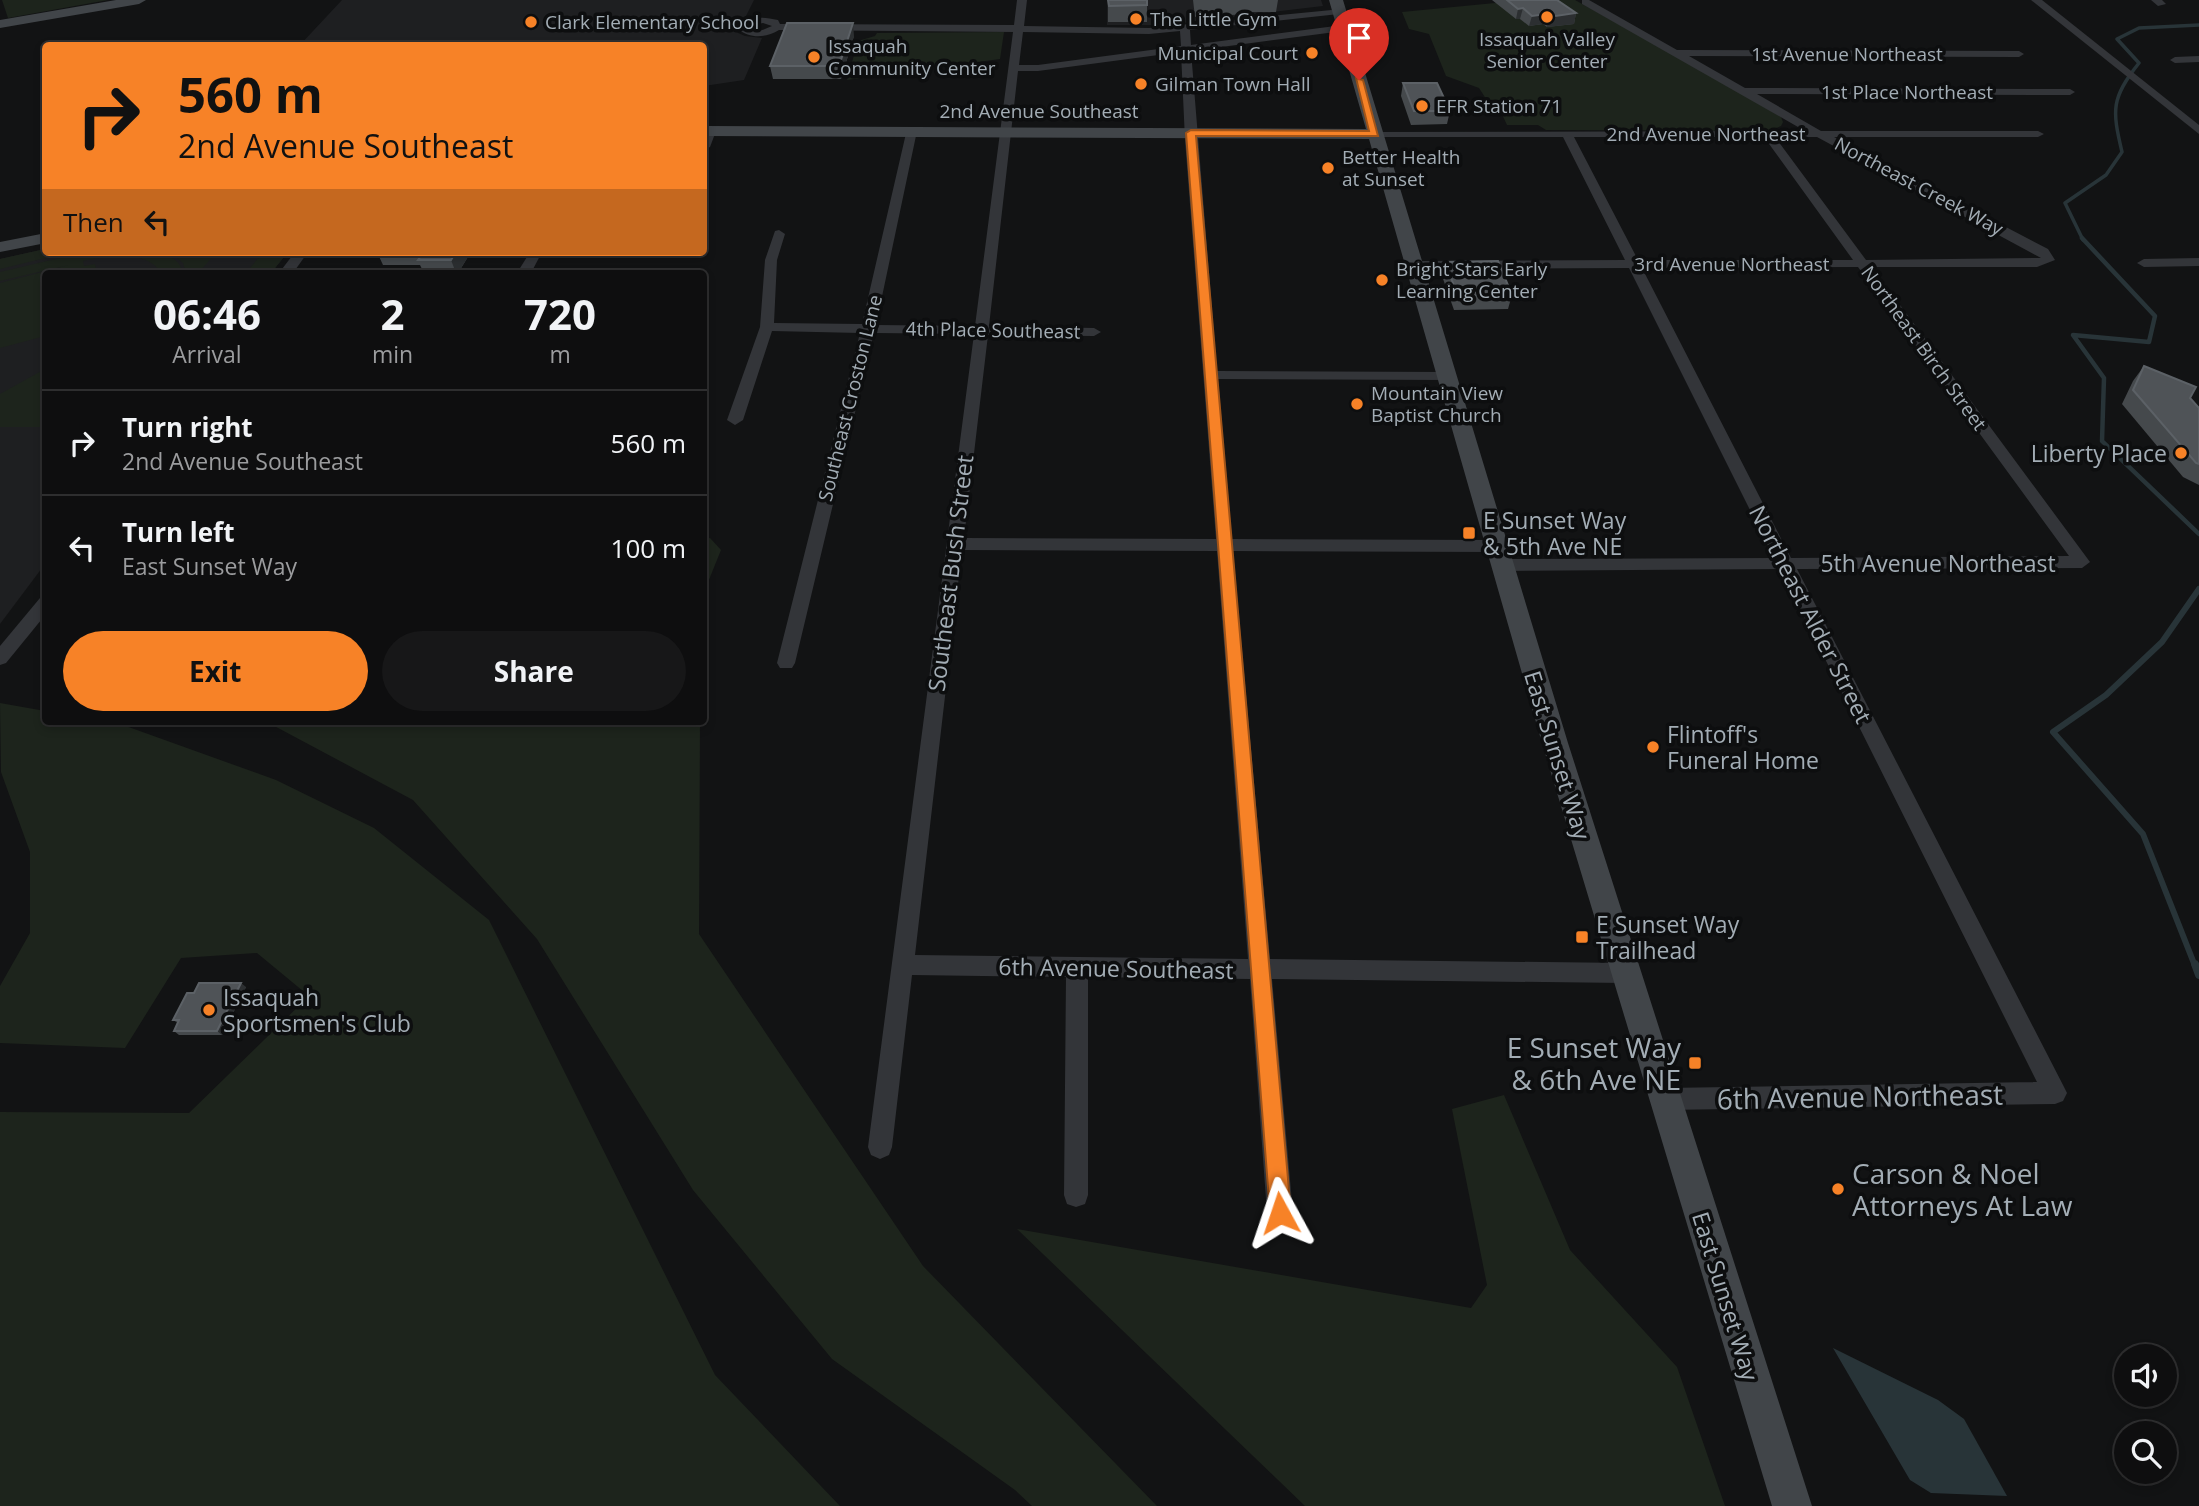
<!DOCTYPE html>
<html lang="en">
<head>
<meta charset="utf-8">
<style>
	:root { --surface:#0e0e0f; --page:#171718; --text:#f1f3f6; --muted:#9b9c9e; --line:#2e2e2f; --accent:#f78227 }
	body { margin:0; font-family:"Open Sans",sans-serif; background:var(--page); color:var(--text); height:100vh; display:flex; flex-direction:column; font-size:26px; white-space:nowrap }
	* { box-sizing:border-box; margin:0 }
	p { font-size:23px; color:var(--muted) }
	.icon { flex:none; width:38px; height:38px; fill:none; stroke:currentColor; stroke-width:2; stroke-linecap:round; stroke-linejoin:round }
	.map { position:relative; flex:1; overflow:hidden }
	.sheet { position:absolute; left:42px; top:270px; width:665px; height:455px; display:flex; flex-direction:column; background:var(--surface); border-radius:7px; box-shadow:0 4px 10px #0003,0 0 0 2px var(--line) }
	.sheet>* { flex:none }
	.hud { position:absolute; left:42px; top:42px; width:665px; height:214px; border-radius:7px; box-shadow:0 4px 10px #0003,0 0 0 2px var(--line); background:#f78227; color:#111; overflow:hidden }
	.controls { position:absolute; left:2114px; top:1344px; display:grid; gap:14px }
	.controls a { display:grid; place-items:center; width:63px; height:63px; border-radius:50%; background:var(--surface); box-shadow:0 4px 10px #0003,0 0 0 2px var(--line); font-size:35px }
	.pin { position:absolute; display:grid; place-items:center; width:60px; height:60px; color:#fff; margin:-72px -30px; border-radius:50% 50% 50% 0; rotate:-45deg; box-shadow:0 0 7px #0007 }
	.pin .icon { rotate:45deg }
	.me { position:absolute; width:77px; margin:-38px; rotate:355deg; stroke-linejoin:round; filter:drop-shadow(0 0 5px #0008) }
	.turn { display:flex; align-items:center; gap:24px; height:147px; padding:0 21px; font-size:32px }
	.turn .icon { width:91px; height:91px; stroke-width:2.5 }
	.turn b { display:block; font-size:49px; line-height:60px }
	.then { display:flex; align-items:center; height:66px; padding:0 21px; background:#0003; gap:14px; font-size:26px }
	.eta { display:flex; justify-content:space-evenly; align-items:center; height:119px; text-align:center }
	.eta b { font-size:42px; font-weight:700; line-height:49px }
	.cta { display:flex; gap:14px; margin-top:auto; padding:14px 21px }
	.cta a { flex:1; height:80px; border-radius:42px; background:var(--accent); color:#111; font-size:28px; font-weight:700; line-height:80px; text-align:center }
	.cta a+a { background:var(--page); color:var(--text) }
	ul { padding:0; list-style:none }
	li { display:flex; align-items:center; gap:21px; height:105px; padding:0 21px; border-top:2px solid var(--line) }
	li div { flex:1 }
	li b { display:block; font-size:26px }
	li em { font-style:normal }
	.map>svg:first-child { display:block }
	.built { fill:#1e1f21 }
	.green { fill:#1d241c }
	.water { fill:#283438 }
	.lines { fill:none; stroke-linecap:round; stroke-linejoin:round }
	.stream-far3 { stroke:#283438; stroke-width:3.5 }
	.stream-far2 { stroke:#283438; stroke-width:4.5 }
	.stream-far1 { stroke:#283438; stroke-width:6 }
	.stream { stroke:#283438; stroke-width:8 }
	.street { fill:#333539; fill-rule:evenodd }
	.secondary { fill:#414549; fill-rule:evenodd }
	.wall { fill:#45494c }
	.shaded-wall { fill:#2c2f31 }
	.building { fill:#4f5357; stroke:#5c6166; stroke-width:2 }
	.route { fill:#f78227; stroke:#a15419; stroke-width:2 }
	.poi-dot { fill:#f78227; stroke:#0d0e0f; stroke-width:2.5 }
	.labels { text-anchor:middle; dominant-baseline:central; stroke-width:7; stroke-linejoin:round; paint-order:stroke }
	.far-poi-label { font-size:19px; fill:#a3adb5; stroke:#0d0e0f; text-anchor:start }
	.far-street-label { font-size:19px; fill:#a3adb5; stroke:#0d0e0f }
	.poi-label { font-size:23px; fill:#a3adb5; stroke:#0d0e0f; text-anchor:start }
	.street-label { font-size:23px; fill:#a3adb5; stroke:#0d0e0f }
	.near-poi-label { font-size:28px; fill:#a3adb5; stroke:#0d0e0f; text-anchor:end }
	.near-street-label { font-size:28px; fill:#a3adb5; stroke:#0d0e0f }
</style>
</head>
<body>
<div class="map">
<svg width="2199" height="1506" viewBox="0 0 2199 1506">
	<rect width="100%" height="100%" fill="#121314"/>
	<!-- built -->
	<g class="built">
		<polygon points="342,0 754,0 744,20 735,29 738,33 745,36 762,38 744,80 704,86 704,46 299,46"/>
		<polygon points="1107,0 1321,0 1323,6 1165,25 1107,25"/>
		<polygon points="45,249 46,252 288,252 271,273 46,273 45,564 0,624 0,259"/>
	</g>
	<!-- green -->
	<g class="green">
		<polygon points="2,0 108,0 8,18"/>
		<polygon points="1526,0 1575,0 1727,84 1781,117 1783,122 1781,126 1769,131 1546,130 1538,125 1507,125 1498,106 1490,105 1479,88 1446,76 1429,34 1409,29 1402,12"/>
		<polygon points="1004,32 1000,59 847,80 858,41 875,36 877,33"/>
		<polygon points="45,249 46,252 70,252 0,269 0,259"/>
		<path d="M86 252C111 252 177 241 183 273H161C147 249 105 256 83 261L84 266 95 264 97 273H46L45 336 0 348V283L69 265 0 281V272Z"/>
		<polygon points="171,252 217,252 198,273 186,273 183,263"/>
		<polygon points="263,252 288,252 271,273 246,273"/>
		<polygon points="45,369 45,427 0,427 0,394"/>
		<polygon points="710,538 721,550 704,592 704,540"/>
		<polygon points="0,703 45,711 46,721 102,721 123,725 276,780 374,828 489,920 715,1375 840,1506 0,1506 0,1112 189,1113 309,996 257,953 181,958 125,1048 0,1043 0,986 30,933 30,852 1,772"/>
		<polygon points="265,721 700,721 699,934 923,1266 1157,1506 1032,1506 1015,1490 832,1359 693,1190 537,939 413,800"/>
		<polygon points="1504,1095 1570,1250 1677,1367 1725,1506 1305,1506 1017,1229 1471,1308 1487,1285 1452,1109"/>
	</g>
	<!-- water -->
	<polygon class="water" points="1833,1348 1938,1400 1964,1419 2007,1496 1931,1493 1910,1480"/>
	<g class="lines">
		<!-- stream-far3 -->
		<path class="stream-far3" d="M2083 240 2065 203 2106 175 2122 152C2112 110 2111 98 2139 63L2117 39 2139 28 2199 25"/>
		<!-- stream-far2 -->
		<polyline class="stream-far2" points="2082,238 2155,316 2149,342 2073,335 2104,378 2102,441 2199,534"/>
		<!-- stream-far1 -->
		<polyline class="stream-far1" points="2195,966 2143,834 2053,732 2106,695 2162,642 2199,589"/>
		<!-- stream -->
		<polyline class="stream" points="2195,964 2199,975"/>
		<!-- street -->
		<g class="street">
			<path d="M1017 0H1027L1024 26 1149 28 1342 9V13L1339 14 1190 30 1191 45 1343 25 1348 28 1343 31 1191 51 1217 371 1446 372 1453 376 1446 380 1218 379 1232 539 1495 540 1503 546 1495 552 1233 551 1270 959 1625 963 1633 966 1636 973 1633 980 1625 983 1272 979 1293 1213 1289 1222 1280 1226 1271 1222 1267 1213 1250 979 1088 977V1195L1085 1204 1076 1207 1067 1204 1064 1195 1066 977 912 975 892 1147 889 1155 880 1159 871 1155 868 1147 974 334 874 333 795 663 792 668H780L777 663 860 333 772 331 743 420 735 425 727 420 760 327 765 260 775 231 779 230 785 234 777 260 774 323 862 324 907 129 917 131 876 325 975 326 1013 32 779 30C766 38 750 39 738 29 749 16 761 16 778 20L780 24 1014 25ZM763 23 772 26 760 31 749 28 753 25ZM1180 31 1181 46 1038 65H1019L1023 32 1149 34ZM1181 52 1185 140 1216 539 964 538 988 335 1094 336 1101 332 1094 328 989 326 1018 71H1038ZM962 550 1217 551 1248 959 915 955Z"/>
			<path d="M1582 0H1589L1677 50 2019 51 2024 54 2019 57 1689 56 1745 88 2070 89 2075 92 2070 95 1757 94 1821 131H2038L2044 134 2038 137H1834L2048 249 2055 260 2037 267H1872L2090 562 2082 568 1797 569 2063 1085 2067 1093 2063 1101 2055 1104 1665 1110 1657 1107 1653 1099 1657 1091 1665 1088 2037 1082 1780 569 1501 571 1493 565 1501 559 1774 558 1629 268 1414 269 1407 265 1414 261 1625 260 1563 137H1375L1371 136V132L1805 131 1582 4ZM1574 137H1764L1853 260H1638ZM1775 137H1817L2041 258 1866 260ZM1858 267 2069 556 1791 558 1642 268Z"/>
			<polygon points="2031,0 2042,0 2199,125 2199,134"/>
			<polygon points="2151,0 2162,0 2166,4 2158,6"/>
			<polygon points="2199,56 2199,62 2175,63 2170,60 2175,57"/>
			<polygon points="710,128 716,131 710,147 704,150 704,133"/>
			<polygon points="295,252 308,252 293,273 279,273"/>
			<polygon points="530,252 542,252 531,273 517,273"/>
			<polygon points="2199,258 2199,266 2144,267 2137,263 2144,259"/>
			<polygon points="46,596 46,614 6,663 0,665 0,646 40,598"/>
		</g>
		<!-- secondary -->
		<g class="secondary">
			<polygon points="116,0 146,0 139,4 0,28 0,20"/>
			<polygon points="1329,0 1343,0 1568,743 1812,1506 1772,1506 1542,743 1369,139 704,136 704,126 1366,129"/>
			<polygon points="46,233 46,243 0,252 0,242"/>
		</g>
	</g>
	<!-- wall -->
	<g class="wall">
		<polygon points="1108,0 1147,5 1147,22 1108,22"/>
		<polygon points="1193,0 1278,0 1276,12 1249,12 1249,14 1195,17"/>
		<polygon points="1492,0 1557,0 1576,13 1574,24 1547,27 1543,24 1529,26 1520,19 1516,19"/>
		<polygon points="854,36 841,79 773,79 770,66"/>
		<polygon points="1403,83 1450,111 1447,124 1411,125 1401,96"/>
		<polygon points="377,252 471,252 458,273 424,273 420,265 383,265"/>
		<polygon points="1445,262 1512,295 1508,309 1454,310 1442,276"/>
		<polygon points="2144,366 2190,398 2199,408 2199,485 2183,477 2122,404 2133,381"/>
		<polygon points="246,987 222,1035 179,1035 174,1031 178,1023 173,1020 194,993"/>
	</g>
	<!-- shaded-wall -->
	<g class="shaded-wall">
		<polygon points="1523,8 1520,19 1516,19 1518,9"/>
		<polygon points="1576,13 1574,24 1547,27 1549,17"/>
		<polygon points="1546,14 1543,24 1529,26 1532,16"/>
		<polygon points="853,23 854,36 841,79 839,66"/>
		<polygon points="456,252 471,252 458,273 456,273 451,260"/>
		<polygon points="241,983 246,987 222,1035 217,1031"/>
	</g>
	<!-- building -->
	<g class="building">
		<polygon points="1108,0 1147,0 1147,5 1109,6"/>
		<polygon points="1507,0 1557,0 1576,13 1549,17 1546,14 1532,16 1523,8 1518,9"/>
		<polygon points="787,23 853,23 839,66 770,66"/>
		<polygon points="1403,83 1437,83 1450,111 1414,111"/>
		<polygon points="424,252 456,252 451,260 418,260"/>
		<polygon points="1498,261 1512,295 1458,296 1445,262"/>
		<polygon points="2144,366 2196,387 2190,398 2199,408 2199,464 2196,463 2133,390"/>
		<polygon points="199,983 241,983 217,1031 174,1031 179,1020 173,1020 187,993 194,993"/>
	</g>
	<!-- route -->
	<polygon class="route" points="1356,78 1363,80 1378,136 1196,136 1291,1213 1287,1221 1280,1224 1273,1221 1270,1213 1186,133 1191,130 1369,131"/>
	<!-- markers -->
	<g class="poi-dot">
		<circle cx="1547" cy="17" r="7"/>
		<circle cx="1136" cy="19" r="7"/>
		<circle cx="531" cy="22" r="7"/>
		<circle cx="1312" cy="53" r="7"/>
		<circle cx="814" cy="57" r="7"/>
		<circle cx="1141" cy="84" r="7"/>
		<circle cx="1422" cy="106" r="7"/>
		<circle cx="1328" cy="168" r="7"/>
		<circle cx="1382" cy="280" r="7"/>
		<circle cx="1357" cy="404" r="7"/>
		<circle cx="2181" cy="453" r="7"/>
		<rect x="1462" y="526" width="14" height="14" rx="3.5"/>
		<circle cx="1653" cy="747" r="7"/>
		<rect x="1575" y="930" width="14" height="14" rx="3.5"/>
		<circle cx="209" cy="1010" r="7"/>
		<rect x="1688" y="1056" width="14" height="14" rx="3.5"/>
		<circle cx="1838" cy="1189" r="7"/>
	</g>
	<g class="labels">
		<!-- far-poi labels -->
		<g class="far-poi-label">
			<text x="1150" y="19">The Little Gym</text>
			<text x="545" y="22">Clark Elementary School</text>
			<text x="1547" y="39" text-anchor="middle">Issaquah Valley<tspan x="1547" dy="22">Senior Center</tspan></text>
			<text x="828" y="46">Issaquah<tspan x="828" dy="22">Community Center</tspan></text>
			<text x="1298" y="53" text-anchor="end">Municipal Court</text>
			<text x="1155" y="84">Gilman Town Hall</text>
			<text x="1436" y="106">EFR Station 71</text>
			<text x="1342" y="157">Better Health<tspan x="1342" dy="22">at Sunset</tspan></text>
			<text x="1396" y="269">Bright Stars Early<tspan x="1396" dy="22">Learning Center</tspan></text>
			<text x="1371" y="393">Mountain View<tspan x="1371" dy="22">Baptist Church</tspan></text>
		</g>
		<!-- far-street labels -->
		<g class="far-street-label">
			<text x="1847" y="54">1st Avenue Northeast</text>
			<text x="1907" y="92">1st Place Northeast</text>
			<text x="1039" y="111">2nd Avenue Southeast</text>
			<text x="1706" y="134">2nd Avenue Northeast</text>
			<text transform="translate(1919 186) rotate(28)">Northeast Creek Way</text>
			<text x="1732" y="264">3rd Avenue Northeast</text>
			<text transform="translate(993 330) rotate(1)">4th Place Southeast</text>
			<text transform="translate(1924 348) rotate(54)">Northeast Birch Street</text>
			<text transform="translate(850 398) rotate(-76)">Southeast Croston Lane</text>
		</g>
		<!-- poi labels -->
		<g class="poi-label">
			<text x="2167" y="453" text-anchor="end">Liberty Place</text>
			<text x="1483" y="520">E Sunset Way<tspan x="1483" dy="26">&amp; 5th Ave NE</tspan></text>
			<text x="1667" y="734">Flintoff's<tspan x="1667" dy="26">Funeral Home</tspan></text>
			<text x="1596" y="924">E Sunset Way<tspan x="1596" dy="26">Trailhead</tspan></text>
			<text x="223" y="997">Issaquah<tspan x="223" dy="26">Sportsmen's Club</tspan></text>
		</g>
		<!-- street labels -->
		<g class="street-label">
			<text x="1938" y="563">5th Avenue Northeast</text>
			<text transform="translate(950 573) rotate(-83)">Southeast Bush Street</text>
			<text transform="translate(1811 614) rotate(63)">Northeast Alder Street</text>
			<text transform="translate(1558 755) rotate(73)">East Sunset Way</text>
			<text transform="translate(1116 968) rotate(1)">6th Avenue Southeast</text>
			<text transform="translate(1726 1296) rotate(73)">East Sunset Way</text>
		</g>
		<!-- near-poi labels -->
		<g class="near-poi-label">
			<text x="1681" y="1047">E Sunset Way<tspan x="1681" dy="32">&amp; 6th Ave NE</tspan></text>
			<text x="1852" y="1173" text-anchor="start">Carson &amp; Noel<tspan x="1852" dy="32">Attorneys At Law</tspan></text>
		</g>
		<!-- near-street labels -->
		<g class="near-street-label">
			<text transform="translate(1860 1096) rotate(-1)">6th Avenue Northeast</text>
		</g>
	</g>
</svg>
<div class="controls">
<a><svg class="icon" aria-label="sound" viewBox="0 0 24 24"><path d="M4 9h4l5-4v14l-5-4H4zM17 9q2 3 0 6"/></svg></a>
<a><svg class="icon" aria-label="search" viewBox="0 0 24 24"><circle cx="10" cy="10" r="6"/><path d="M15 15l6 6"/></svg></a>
</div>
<div class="pin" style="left:1359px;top:80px;background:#d93025"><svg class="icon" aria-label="arrive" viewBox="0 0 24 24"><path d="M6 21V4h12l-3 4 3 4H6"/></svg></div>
<svg class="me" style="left:1280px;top:1213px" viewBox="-20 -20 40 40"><path d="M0-17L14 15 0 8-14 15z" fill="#f78227" stroke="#fff" stroke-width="4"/></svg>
<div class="hud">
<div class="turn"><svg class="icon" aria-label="right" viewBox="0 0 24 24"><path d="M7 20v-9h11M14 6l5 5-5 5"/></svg><div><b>560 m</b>2nd Avenue Southeast</div></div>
<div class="then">Then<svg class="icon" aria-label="left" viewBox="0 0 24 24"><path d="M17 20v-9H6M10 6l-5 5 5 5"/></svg></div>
</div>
<section class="sheet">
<div class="eta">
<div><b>06:46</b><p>Arrival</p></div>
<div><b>2</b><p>min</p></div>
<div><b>720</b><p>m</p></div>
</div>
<ul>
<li><svg class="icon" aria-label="right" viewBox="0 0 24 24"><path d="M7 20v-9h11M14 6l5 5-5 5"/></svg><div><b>Turn right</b><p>2nd Avenue Southeast</p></div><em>560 m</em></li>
<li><svg class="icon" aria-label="left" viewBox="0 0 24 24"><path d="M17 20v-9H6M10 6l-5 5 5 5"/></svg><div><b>Turn left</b><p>East Sunset Way</p></div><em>100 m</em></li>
</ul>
<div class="cta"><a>Exit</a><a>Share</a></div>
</section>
</div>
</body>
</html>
